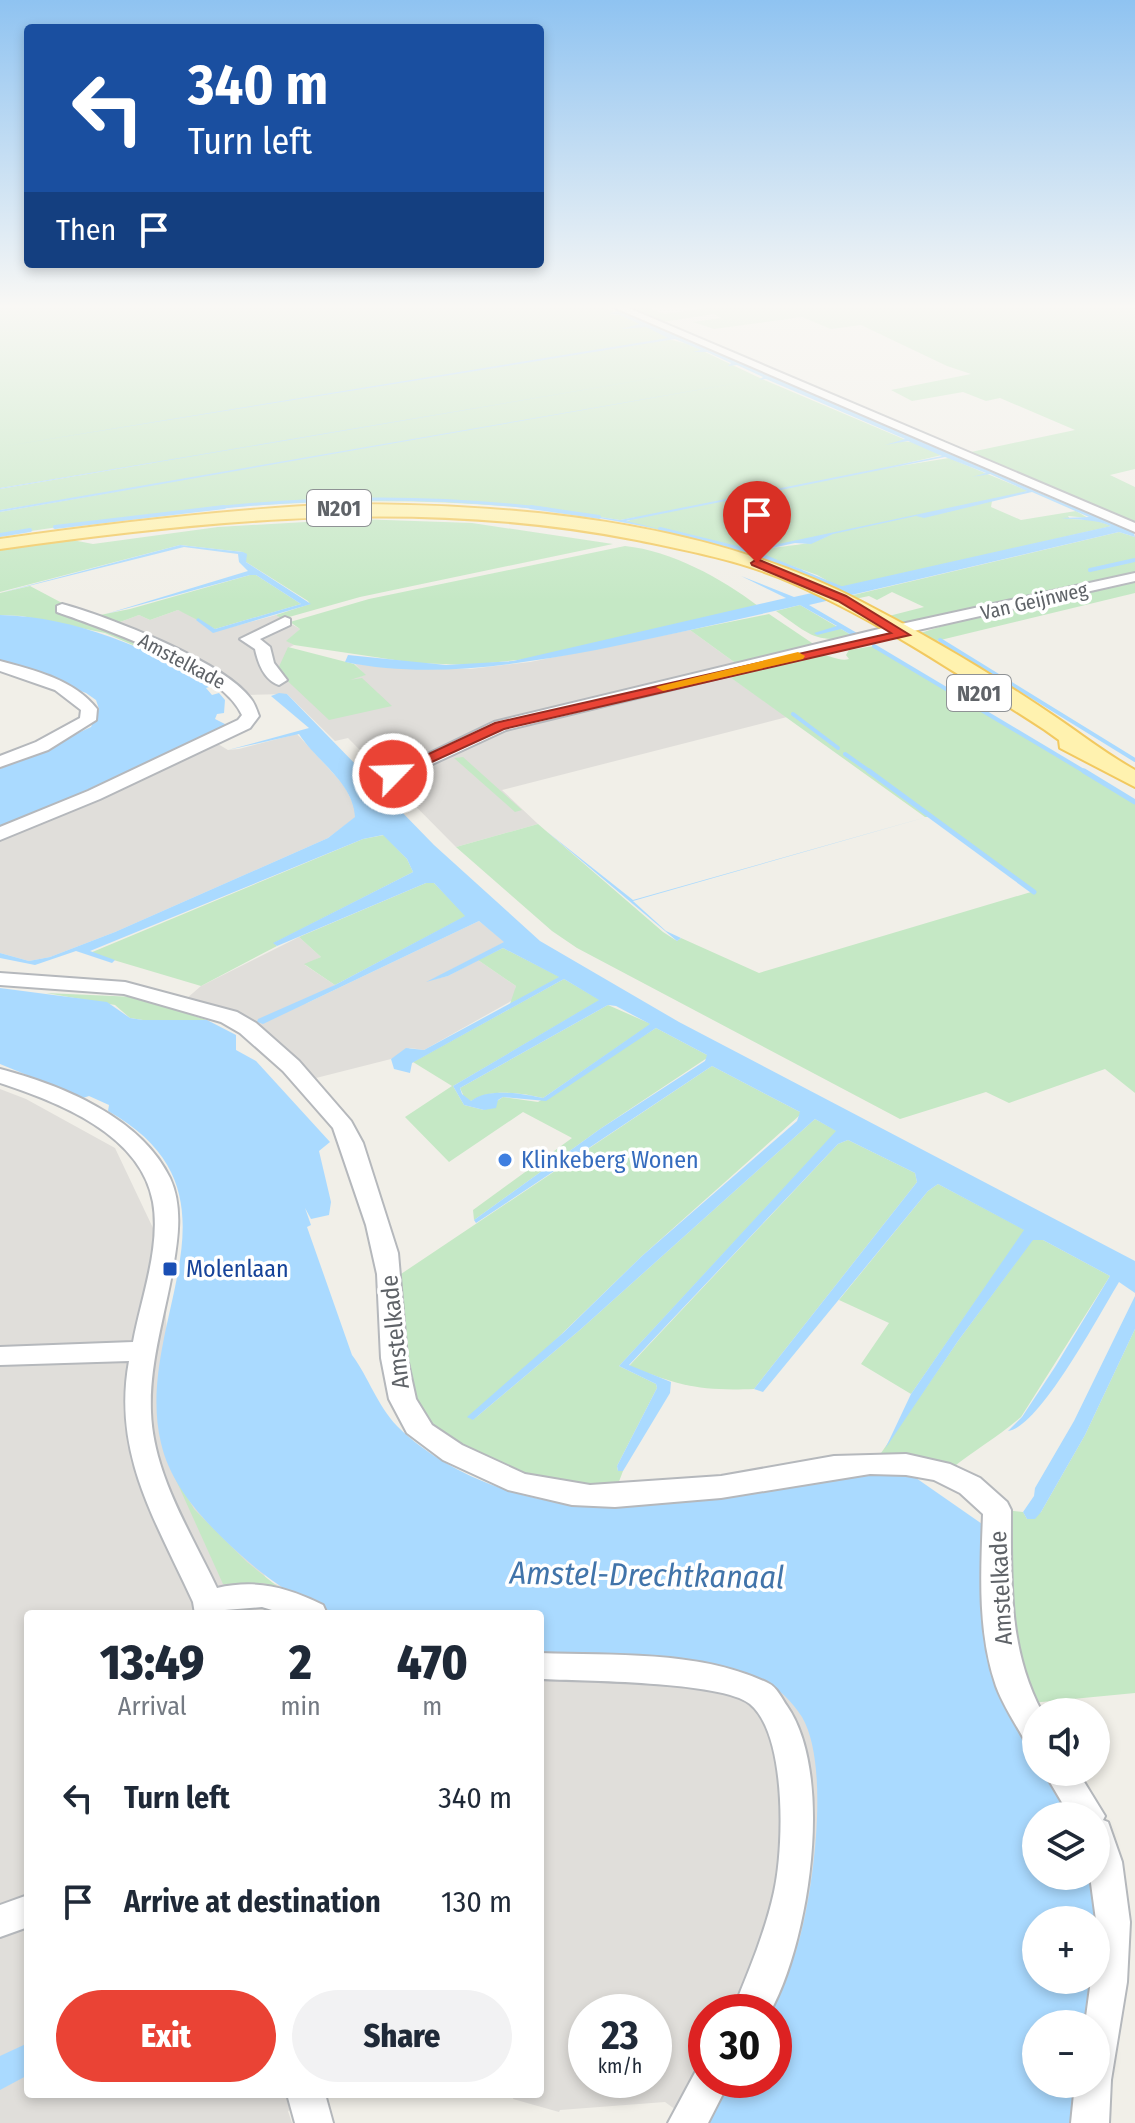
<!DOCTYPE html>
<html lang="en">
<head>
<meta charset="utf-8">
<style>
	:root { --surface:#fff; --page:#f2f2f3; --text:#1f2937; --muted:#747a83; --accent:#ea4335 }
	body { margin:0; font-family:"Fira Sans Condensed",sans-serif; background:var(--page); color:var(--text); height:100vh; display:flex; flex-direction:column; font-size:30px; white-space:nowrap }
	* { box-sizing:border-box; margin:0 }
	p { font-size:26px; color:var(--muted) }
	.icon { flex:none; width:44px; height:44px; fill:none; stroke:currentColor; stroke-width:2; stroke-linecap:round; stroke-linejoin:round }
	.map { position:relative; flex:1; overflow:hidden }
	.details { position:absolute; left:24px; top:1610px; width:520px; height:488px; display:flex; flex-direction:column; background:var(--surface); border-radius:8px; box-shadow:0 4px 12px #0003 }
	.details>* { flex:none }
	.top-card { position:absolute; left:24px; top:24px; width:520px; height:244px; border-radius:8px; box-shadow:0 4px 12px #0003; background:#1a4fa0; color:#fff; overflow:hidden }
	.tools { position:absolute; left:1022px; top:1698px; display:grid; gap:16px }
	.tools a { display:grid; place-items:center; width:88px; height:88px; border-radius:50%; background:var(--surface); box-shadow:0 4px 12px #0003; font-size:40px }
	.speed { position:absolute; left:568px; top:1994px; display:flex; gap:16px; font-size:40px; font-weight:700; text-align:center }
	.speed>* { display:grid; place-content:center; width:104px; height:104px; border-radius:50%; background:var(--surface); box-shadow:0 4px 12px #0003; line-height:1 }
	.speed small { font-size:20px; font-weight:400 }
	.speed .limit { border:12px solid #d22; background:#fff; color:#111 }
	.pin { position:absolute; display:grid; place-items:center; width:68px; height:68px; color:#fff; margin:-82px -34px; border-radius:50% 50% 50% 0; rotate:-45deg; box-shadow:0 0 8px #0007 }
	.pin .icon { rotate:45deg }
	.me { position:absolute; width:88px; margin:-44px; rotate:66deg; stroke-linejoin:round; filter:drop-shadow(0 0 6px #0008) }
	.turn { display:flex; align-items:center; gap:28px; height:168px; padding:0 32px; font-size:36px }
	.turn .icon { width:104px; height:104px; stroke-width:2.5 }
	.turn b { display:block; font-size:56px; line-height:68px }
	.then { display:flex; align-items:center; height:76px; padding:0 32px; background:#0003; gap:16px; font-size:30px }
	.eta { display:flex; justify-content:space-evenly; align-items:center; height:136px; text-align:center }
	.eta b { font-size:48px; font-weight:800; line-height:56px }
	.primary-button { display:flex; gap:16px; margin-top:auto; padding:16px 32px }
	.primary-button a { flex:1; height:92px; border-radius:48px; background:var(--accent); color:#fff; font-size:32px; font-weight:800; line-height:92px; text-align:center }
	.primary-button a+a { background:var(--page); color:var(--text) }
	ul { padding:0; list-style:none }
	li { display:flex; align-items:center; gap:24px; height:104px; padding:0 32px }
	li div { flex:1 }
	li b { display:block; font-size:30px }
	li em { font-style:normal }
	.map>svg:first-child { display:block }
	.industrial { fill:#e0deda; fill-rule:evenodd }
	.green { fill:#c5e8c5 }
	.water { fill:#aadaff; fill-rule:evenodd }
	.lines { fill:none; stroke-linecap:round; stroke-linejoin:round }
	.stream-far2 { stroke:#aadaff; stroke-width:3 }
	.stream-far1 { stroke:#aadaff; stroke-width:4 }
	.stream { stroke:#aadaff; stroke-width:5 }
	.minor-casing { stroke:#b5b8bc; stroke-width:4 }
	.major-casing { stroke:#f2c960; stroke-width:4 }
	.minor { fill:#fff; fill-rule:evenodd }
	.major { fill:#fff2af; fill-rule:evenodd }
	.route { fill:#ea4335; stroke:#982c22; stroke-width:2 }
	.slow { fill:#f59e0b }
	.shop-dot { fill:#3f7fe0; stroke:#fff; stroke-width:3 }
	.transit-dot { fill:#1a4fb4; stroke:#fff; stroke-width:3 }
	.labels { text-anchor:middle; dominant-baseline:central; stroke-width:7; stroke-linejoin:round; paint-order:stroke }
	.far-street-label { font-size:20px; fill:#5f6368; stroke:#fff }
	.shield { fill:#fff; stroke:#8f9295; stroke-width:2 }
	.shield-label { font-size:22px; font-weight:bold; fill:#5f6368 }
	.shop-label { font-size:24px; fill:#366cbe; stroke:#fff; text-anchor:start }
	.transit-label { font-size:24px; fill:#164399; stroke:#fff; text-anchor:start }
	.street-label { font-size:24px; fill:#5f6368; stroke:#fff }
	.near-water-label { font-size:32px; font-style:italic; fill:#4174aa; stroke:#fff }
</style>
</head>
<body>
<div class="map">
<svg width="1135" height="2123" viewBox="0 0 1135 2123">
	<rect width="100%" height="100%" fill="#f1efe8"/>
	<!-- industrial -->
	<g class="industrial">
		<polygon points="178,610 198,618 213,632 276,615 300,629 287,641 294,645 288,648 328,685 365,675 355,664 470,669 530,662 690,630 741,667 723,672 787,717 502,790 538,824 456,847 348,738 335,741 287,694 246,695 112,625 139,615 150,620"/>
		<polygon points="297,734 344,785 355,808 356,817 328,838 115,932 50,957 29,961 0,953 0,837 213,741 228,750 239,749"/>
		<polygon points="479,921 505,942 431,980 448,976 478,960 516,986 513,1000 424,1050 410,1048 391,1059 316,1078 257,1022 186,999 201,986 299,937 321,957 305,965 335,985 305,1004"/>
		<polygon points="0,1089 26,1099 115,1148 162,1247 168,1352 267,1581 360,1614 28,1614 28,2094 334,2094 288,2111 292,2123 0,2123"/>
		<path d="M540 1648 722 1659 787 1693 807 1719 819 1756 817 1894 774 2012H706V2080L694 2123 665 2102 560 2110 559 2112 513 2099 514 2094H540ZM586 2012H654V2080H586Z"/>
	</g>
	<!-- green -->
	<g class="green">
		<path d="M0 304H24V308L60 304H596L613 311 611 315H620L668 336V339L688 344 762 379 906 440 899 441 913 442 942 455 881 469 949 458 1028 491 989 501H992L991 507 1021 520 1076 511 1088 518 1068 516 1070 519 1094 520 1112 526 841 588 817 575 754 552C779 544 809 548 831 534L746 551 626 522 637 517 620 520C413 486 206 502 0 536V512L131 489 0 510V489L176 459 0 488Z"/>
		<polygon points="716,304 1135,304 1135,469 1110,475 1135,487 1135,525 971,452 1075,430 1000,398 986,401 963,392 912,401 891,390 971,374 947,366 861,325 831,329 802,317 714,329 693,322 721,318 714,314 662,322 630,308 643,306 664,314 719,306"/>
		<polygon points="357,519 472,523 613,544 360,597 282,619 276,615 310,604 308,601 246,562 243,552 180,545 0,592 0,547 62,538 93,544 218,527"/>
		<polygon points="1119,532 1135,537 1135,575 898,627 881,618 924,607 892,592 877,600 869,596 850,600 845,597"/>
		<path d="M625 546C672 551 721 578 758 606L527 659 470 665 415 663 294 645 286 641 300 629 290 622 369 599Z"/>
		<polygon points="250,575 256,575 301,604 215,629 178,610 150,620 139,615 112,625 90,617 130,609"/>
		<polygon points="1135,580 1135,593 924,644 911,636 955,622"/>
		<polygon points="30,586 181,666 105,633 22,616 0,615 0,593"/>
		<path d="M800 605 853 636C815 645 807 632 776 611Z"/>
		<polygon points="769,614 815,645 741,667 690,630"/>
		<path d="M874 646 1135 802V1093L1105 1069 1009 1103 986 1092 900 1119 577 948 552 931 456 847 538 824 663 932 677 941 681 938 759 973 1031 892 931 817H925L727 675C756 668 789 656 819 655 830 654 839 662 849 659L846 655 849 650Z"/>
		<polygon points="288,647 354,664 366,675 350,680 362,678 392,706 329,720 277,671"/>
		<polygon points="463,757 522,810 515,812 454,758"/>
		<polygon points="384,835 407,859 413,872 274,943 277,946 201,986 90,953 363,839"/>
		<polygon points="426,883 434,883 466,916 335,985 304,964 321,957 299,937"/>
		<polygon points="503,948 560,977 510,1004 516,986 478,960"/>
		<polygon points="564,979 600,1000 453,1086 464,1105 484,1110 503,1097 538,1102 656,1028 707,1055 707,1058 600,1129 474,1220 473,1210 572,1138 523,1112 449,1162 405,1117 452,1086 413,1062"/>
		<polygon points="46,993 135,997 207,1020 143,1020 130,1018 115,1005"/>
		<path d="M608 1005 651 1024 543 1098C521 1093 491 1088 471 1101L465 1099 460 1088Z"/>
		<polygon points="712,1066 800,1112 800,1115 642,1256 473,1420 581,1329 815,1119 837,1131 619,1366 656,1384 657,1388 617,1466 618,1471 623,1471 615,1492 541,1485 437,1437 405,1382 398,1276"/>
		<path d="M848 1140 915 1173 917 1182 754 1389C699 1391 680 1386 629 1366L838 1144Z"/>
		<polygon points="938,1184 1025,1230 911,1394 861,1364 889,1323 839,1300 928,1191"/>
		<path d="M1033 1239 1043 1240 1110 1276 1021 1417C999 1436 975 1450 951 1469L879 1456 958 1341Z"/>
		<polygon points="1135,1329 1135,1693 1031,1703 1019,1684 1005,1510 1023,1512 1027,1519 1041,1512 1085,1435"/>
		<polygon points="171,1469 194,1509 247,1562 278,1587 263,1583 223,1584"/>
	</g>
	<!-- water -->
	<g class="water">
		<path d="M618 310 1063 503 1133 530 1135 537 1119 532 809 605 857 633 853 636 841 629 817 635 814 633 837 626 800 605C732 621 664 636 596 650 513 665 429 679 345 662L348 655 446 665 513 661 786 598 741 576 794 597 1111 526C1095 519 1078 520 1061 518L1089 517 1032 492 924 518 916 516 833 534 811 544 795 543 754 552 803 570H801L746 551 1027 491 990 474 972 477 986 473 945 457 626 521 664 530 599 518 594 516 620 520 942 456 908 441 885 445 905 439 766 379 759 380 763 377 737 365 728 366 731 363 707 352H693L701 350 675 339 0 447 668 338 646 327 621 329 640 324 620 315 609 314Z"/>
		<polygon points="719,367 0,489 0,488"/>
		<polygon points="755,380 105,494 0,512 0,510"/>
		<polygon points="180,545 243,552 247,554 246,562 311,604 213,633 196,620 198,618 215,629 301,604 256,575 250,575 106,614 248,571 239,562 238,554 184,547 0,593"/>
		<path d="M0 615C79 617 146 649 215 685L206 688 212 695 219 693 225 700 224 713 217 714 215 719 229 726 0 829V769L91 727 99 709 96 700 86 693 0 662Z"/>
		<path d="M279 693 287 694 434 845 540 941 679 1022 1135 1261V1293L1119 1282C1100 1313 1040 1427 1008 1431L1022 1417 1055 1367 1110 1276 1043 1240H1033L958 1341 885 1449 911 1394 1024 1230 938 1184 928 1191 763 1392 754 1389 917 1182 915 1173 848 1140 838 1144 629 1365 671 1382 670 1393 623 1471H618L617 1466 657 1388 656 1384 619 1366 836 1131 815 1119 581 1329 473 1420 467 1417 564 1332 642 1256 797 1121 800 1112 712 1066 476 1223 474 1220 600 1129 705 1061 707 1055 656 1028 546 1101 503 1097 498 1100 496 1108 484 1110 464 1105 453 1086 599 1000 564 979 412 1063 410 1073 394 1069 391 1059 406 1048 424 1050 559 977 503 948 448 976 426 982 504 942 479 921 263 1024 257 1022 258 1019 335 985 465 916 434 883H426L277 946 273 943 413 872 407 859 383 835 363 839 90 951 115 960 112 963 76 951 35 965 0 958V953L29 961 50 957 115 932 328 838 355 817C353 782 317 762 299 734L228 750 309 728 271 696ZM608 1005 616 1006 650 1024 543 1098C523 1094 487 1087 471 1101L462 1094 460 1088Z"/>
		<polygon points="930,816 633,901 666,931 681,938 677,941 546,831 633,900"/>
		<path d="M0 988 107 1002 130 1018 143 1020H207L236 1035V1050L256 1061 330 1142 319 1151 331 1202 329 1215 311 1219 305 1208 311 1225 307 1227 352 1355C369 1378 377 1405 397 1426 440 1469 507 1496 566 1504 614 1511 664 1501 711 1495 768 1487 824 1479 880 1471L916 1478 985 1526 1015 1715 1036 1752V1772H1048L1073 1816H1036V1876H1096L1102 1949 1091 2024H1036V2084H1082V2123H705L729 2080H774V2012H767C776 1992 789 1972 796 1951 813 1898 831 1766 802 1717 790 1698 773 1683 752 1675 687 1649 608 1656 540 1654V1614C495 1614 451 1614 406 1614 387 1614 364 1617 345 1614 302 1606 263 1576 232 1547 202 1519 170 1484 161 1443 132 1322 257 1195 108 1111L109 1105 89 1096 83 1098 0 1064ZM1036 1920H1096V1980H1036Z"/>
		<polygon points="1135,1296 1135,1329 1085,1435 1041,1512 1035,1519 1027,1519 1023,1512 1034,1496 1035,1488 1074,1421"/>
		<polygon points="28,2043 28,2075 0,2090 0,2056"/>
	</g>
	<g class="lines">
		<!-- stream-far2 -->
		<path class="stream-far2" d="M206 509C320 496 434 495 547 509"/>
		<!-- stream-far1 -->
		<g class="stream-far1">
			<polyline points="531,507 599,517"/>
			<polyline points="55,527 224,507"/>
			<polyline points="660,529 753,552 841,588"/>
			<polyline points="0,535 30,530"/>
			<polyline points="1090,570 1135,560"/>
			<polyline points="940,640 1135,760"/>
			<polyline points="874,646 1087,773"/>
			<polyline points="793,714 838,748"/>
			<polyline points="845,754 872,773"/>
		</g>
		<!-- stream -->
		<g class="stream">
			<polyline points="869,771 1034,892"/>
			<polyline points="1084,771 1135,802"/>
		</g>
		<defs>
			<g id="minor">
				<polygon points="606,304 619,304 1135,523 1135,532"/>
				<polygon points="1135,573 1135,581 887,637 506,730 389,784 383,785 374,780 494,722 883,628"/>
				<path d="M62 604C107 616 225 662 251 699 255 704 257 711 259 716L250 728 100 799 0 840V827L88 791 238 720 242 715C222 669 105 629 57 612V606Z"/>
				<path d="M285 617 290 619V625L260 639 270 647 274 663 287 680 279 685C264 680 258 663 255 649L240 639Z"/>
				<path d="M0 661C34 670 75 680 97 709L96 720 48 750 0 767V756L36 742 80 718 81 710 55 690 0 671Z"/>
				<path d="M0 973 125 982 237 1012 256 1023 299 1061 351 1121 363 1143 398 1253 407 1358 416 1399 432 1425 462 1445 525 1474 590 1485 721 1476 834 1456 906 1454 950 1464 980 1478 1007 1502 1011 1510C1011 1580 1008 1649 1042 1712H1036V1745L1025 1741C1015 1723 1003 1705 996 1686 977 1631 981 1571 983 1514L960 1493 934 1480 906 1475 870 1474 721 1498 615 1507 572 1505 508 1490 443 1460 407 1433 389 1399 381 1358 377 1274 366 1225 333 1128 283 1071 240 1033 221 1022 124 994 0 985Z"/>
				<path d="M0 1069C61 1085 141 1117 170 1178 183 1206 178 1239 173 1268 165 1315 149 1364 151 1412 153 1474 191 1533 217 1588 256 1579 287 1587 323 1605L327 1614H285L262 1607 225 1610V1614H195L193 1602C156 1521 112 1454 129 1361L0 1365V1347L133 1342C141 1298 161 1247 153 1202 141 1134 58 1102 0 1083Z"/>
				<path d="M540 1653C615 1656 699 1650 768 1683 777 1687 782 1699 787 1706 835 1775 809 1942 770 2012H732C748 1973 765 1933 774 1892 784 1848 787 1735 750 1704 722 1681 581 1681 540 1679Z"/>
				<polygon points="1044,1772 1078,1772 1105,1816 1103,1820 1108,1822 1122,1862 1130,1922 1127,1982 1111,2080 1109,2123 1071,2123 1075,2084 1096,2084 1096,2024 1085,2024 1091,1980 1096,1980 1096,1920 1090,1876 1096,1876 1096,1816 1070,1816"/>
				<polygon points="28,1895 28,1927 0,1937 0,1905"/>
				<polygon points="706,2063 706,2080 730,2080 708,2123 668,2123 698,2067"/>
				<polygon points="287,2094 325,2094 333,2123 295,2123"/>
			</g>
			<path id="major" d="M337 504C514 504 702 519 862 602 930 637 997 677 1060 720 1085 737 1108 755 1135 770V787L1060 748 1059 740 1045 730C959 675 873 616 778 577 733 559 685 550 637 540 424 498 213 519 0 549V539C112 523 224 510 337 504Z"/>
		</defs>
		<!-- minor casing -->
		<use href="#minor" class="minor-casing"/>
		<!-- major casing -->
		<use href="#major" class="major-casing"/>
		<!-- minor -->
		<use href="#minor" class="minor"/>
		<!-- major -->
		<use href="#major" class="major"/>
	</g>
	<!-- sky -->
	<linearGradient id="sky" x2="0" y2="1"><stop stop-color="#8fc3f1"/><stop offset="0.51" stop-color="#f9f8f5"/><stop offset="1" stop-color="#f9f8f5" stop-opacity="0"/></linearGradient>
	<rect width="1135" height="601" fill="url(#sky)"/>
	<!-- route -->
	<polygon class="route" points="757,559 846,596 910,635 504,729 399,777 393,778 386,774 495,723 891,633 838,601 752,565 751,563"/>
	<!-- slow -->
	<polygon class="slow" points="798,652 805,656 803,659 663,691 656,687"/>
	<!-- markers -->
	<circle class="shop-dot" cx="505" cy="1160" r="8"/>
	<rect class="transit-dot" x="162" y="1261" width="16" height="16" rx="4"/>
	<g class="labels">
		<!-- far-street labels -->
		<g class="far-street-label">
			<text transform="translate(1034 601) rotate(-13)">Van Geijnweg</text>
			<text transform="translate(182 661) rotate(28)">Amstelkade</text>
		</g>
		<!-- shield labels -->
		<g class="shield">
			<rect x="307" y="490" width="64" height="36" rx="6"/>
			<rect x="947" y="675" width="64" height="36" rx="6"/>
		</g>
		<g class="shield-label">
			<text x="339" y="508">N201</text>
			<text x="979" y="693">N201</text>
		</g>
		<!-- shop labels -->
		<g class="shop-label">
			<text x="521" y="1160">Klinkeberg Wonen</text>
		</g>
		<!-- transit labels -->
		<g class="transit-label">
			<text x="186" y="1269">Molenlaan</text>
		</g>
		<!-- street labels -->
		<g class="street-label">
			<text transform="translate(395 1332) rotate(-96)">Amstelkade</text>
			<text transform="translate(1001 1588) rotate(-93)">Amstelkade</text>
		</g>
		<!-- near-water labels -->
		<g class="near-water-label">
			<text transform="translate(647 1575) rotate(1)">Amstel-Drechtkanaal</text>
		</g>
	</g>
</svg>
<div class="tools">
<a><svg class="icon" aria-label="sound" viewBox="0 0 24 24"><path d="M4 9h4l5-4v14l-5-4H4zM17 9q2 3 0 6"/></svg></a>
<a><svg class="icon" aria-label="layers" viewBox="0 0 24 24"><path d="M12 4l9 5-9 5-9-5zM3 14l9 5 9-5"/></svg></a>
<a>+</a>
<a>−</a>
</div>
<div class="speed"><div>23<small>km/h</small></div><div class="limit">30</div></div>
<div class="pin" style="left:757px;top:563px;background:#d93025"><svg class="icon" aria-label="arrive" viewBox="0 0 24 24"><path d="M6 21V4h12l-3 4 3 4H6"/></svg></div>
<svg class="me" style="left:393px;top:774px" viewBox="-20 -20 40 40"><circle r="17" fill="#ea4335" stroke="#fff" stroke-width="3"/><path d="M0-11L8 9 0 5-8 9z" fill="#fff"/></svg>
<div class="top-card">
<div class="turn"><svg class="icon" aria-label="left" viewBox="0 0 24 24"><path d="M17 20v-9H6M10 6l-5 5 5 5"/></svg><div><b>340 m</b>Turn left</div></div>
<div class="then">Then<svg class="icon" aria-label="arrive" viewBox="0 0 24 24"><path d="M6 21V4h12l-3 4 3 4H6"/></svg></div>
</div>
<section class="details">
<div class="eta">
<div><b>13:49</b><p>Arrival</p></div>
<div><b>2</b><p>min</p></div>
<div><b>470</b><p>m</p></div>
</div>
<ul>
<li><svg class="icon" aria-label="left" viewBox="0 0 24 24"><path d="M17 20v-9H6M10 6l-5 5 5 5"/></svg><div><b>Turn left</b></div><em>340 m</em></li>
<li><svg class="icon" aria-label="arrive" viewBox="0 0 24 24"><path d="M6 21V4h12l-3 4 3 4H6"/></svg><div><b>Arrive at destination</b></div><em>130 m</em></li>
</ul>
<div class="primary-button"><a>Exit</a><a>Share</a></div>
</section>
</div>
</body>
</html>
